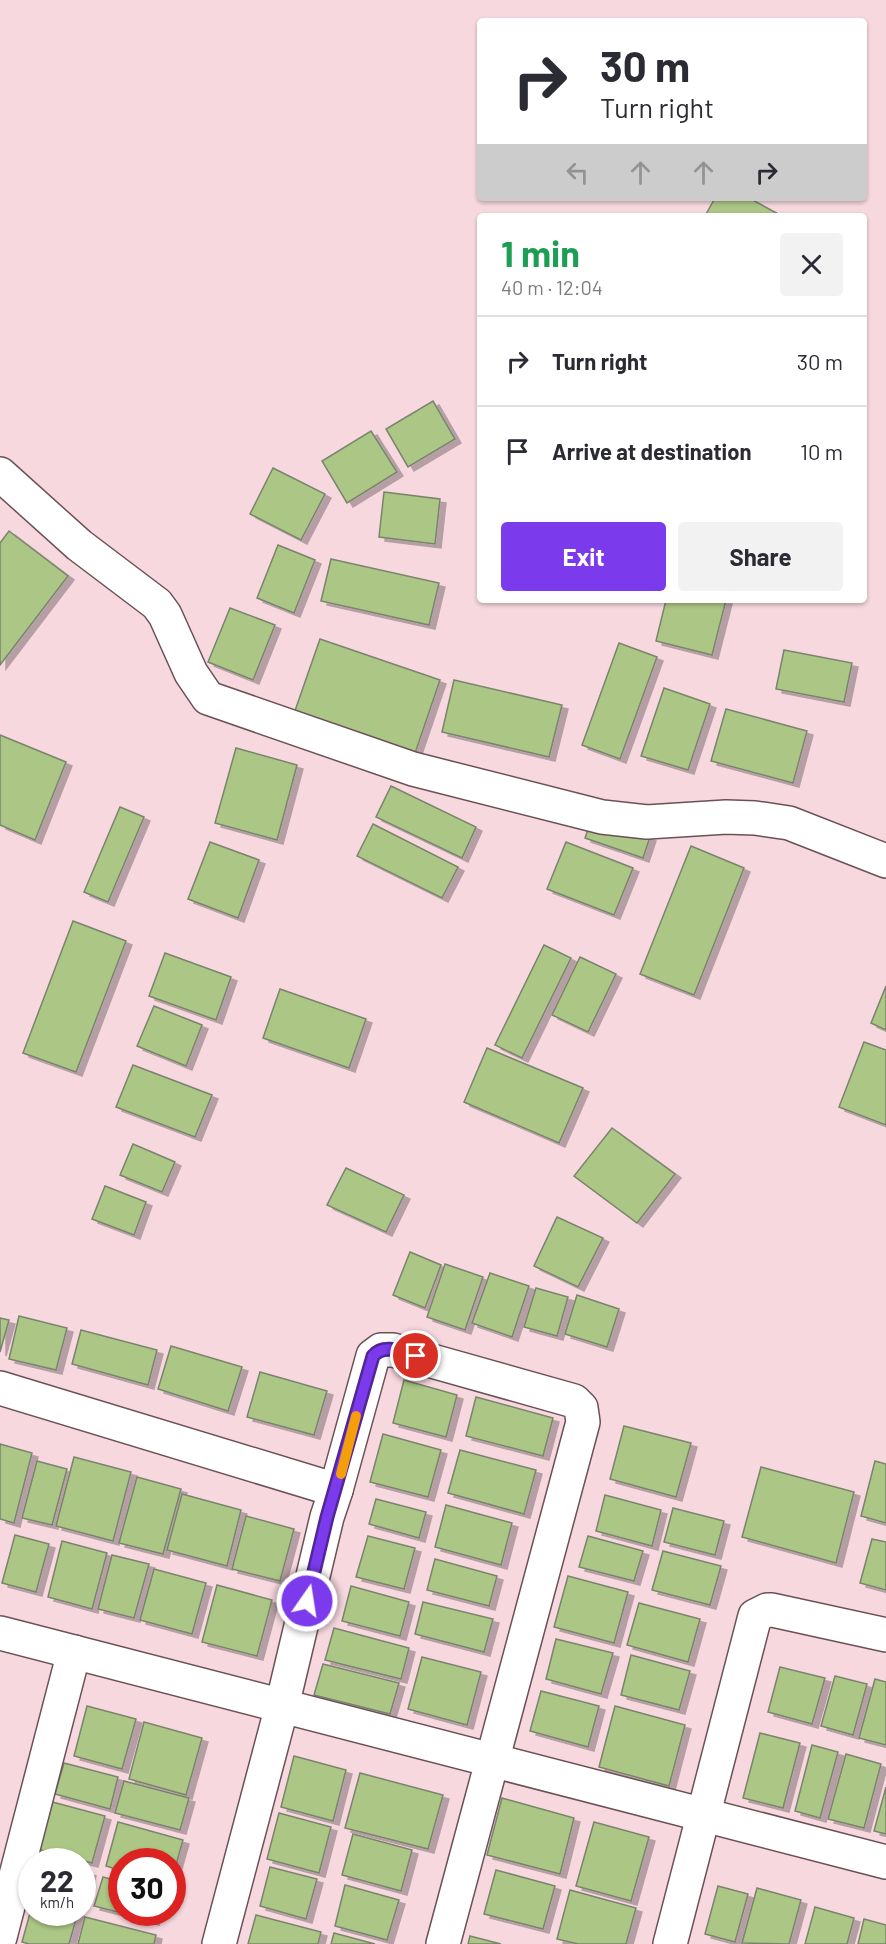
<!DOCTYPE html>
<html lang="en">
<head>
<meta charset="utf-8">
<style>
	:root { --surface:#fff; --page:#f2f2f3; --text:#2b2b33; --muted:#7c7c81; --line:#e1e1e2; --accent:#7c3aed }
	body { margin:0; font-family:Barlow,sans-serif; background:var(--page); color:var(--text); height:100vh; display:flex; flex-direction:column; font-size:22px; white-space:nowrap }
	* { box-sizing:border-box; margin:0 }
	p { font-size:20px; color:var(--muted) }
	.icon { flex:none; width:33px; height:33px; fill:none; stroke:currentColor; stroke-width:2; stroke-linecap:round; stroke-linejoin:round }
	.map { position:relative; flex:1; overflow:hidden }
	.drawer { position:absolute; left:477px; top:213px; width:390px; height:390px; display:flex; flex-direction:column; background:var(--surface); border-radius:6px; box-shadow:0 2px 4px #0004 }
	.drawer>* { flex:none }
	.hud { position:absolute; left:477px; top:18px; width:390px; height:183px; border-radius:6px; box-shadow:0 2px 4px #0004; background:#fff; color:var(--text); overflow:hidden }
	.speed { position:absolute; left:18px; top:1848px; display:flex; gap:12px; font-size:30px; font-weight:700; text-align:center }
	.speed>* { display:grid; place-content:center; width:78px; height:78px; border-radius:50%; background:var(--surface); box-shadow:0 2px 4px #0004; line-height:1 }
	.speed small { font-size:15px; font-weight:400 }
	.speed .limit { border:9px solid #d22; background:#fff; color:#111 }
	.pin { position:absolute; display:grid; place-items:center; width:51px; height:51px; color:#fff; margin:-26px; border:3px solid #fff; border-radius:50%; box-shadow:0 2px 6px #0007 }
	.me { position:absolute; width:66px; margin:-33px; rotate:13deg; stroke-linejoin:round; filter:drop-shadow(0 0 4px #0008) }
	.turn { display:flex; align-items:center; gap:21px; height:126px; padding:0 24px; font-size:27px }
	.turn .icon { width:78px; height:78px; stroke-width:2.5 }
	.turn b { display:block; font-size:42px; line-height:51px }
	.lanes { display:flex; align-items:center; height:57px; padding:0 24px; background:#0003; justify-content:center; gap:30px; direction:ltr }
	.lanes .off { opacity:.35 }
	.round { display:grid; place-items:center; flex:none; width:63px; height:63px; border-radius:6px; background:var(--page) }
	.head { display:flex; align-items:center; justify-content:space-between; height:102px; padding:0 24px }
	h1 { font-size:36px; font-weight:700; line-height:45px; color:#1e9e55 }
	.cta { display:flex; gap:12px; margin-top:auto; padding:12px 24px }
	.cta a { flex:1; height:69px; border-radius:6px; background:var(--accent); color:#fff; font-size:24px; font-weight:700; line-height:69px; text-align:center }
	.cta a+a { background:var(--page); color:var(--text) }
	ul { padding:0; list-style:none }
	li { display:flex; align-items:center; gap:18px; height:90px; padding:0 24px; border-top:2px solid var(--line) }
	li div { flex:1 }
	li b { display:block; font-size:22px }
	li em { font-style:normal }
	.map>svg:first-child { display:block }
	.building { fill:#acc685; stroke:#7a846d; stroke-width:1.5; filter:url(#shadow) }
	.lines { fill:none; stroke-linecap:round; stroke-linejoin:round }
	.street-casing { stroke:#6b5157; stroke-width:36 }
	.street { stroke:#fff; stroke-width:33 }
	.route-casing { stroke:#51269a; stroke-width:15 }
	.route { stroke:#7c3aed; stroke-width:10 }
	.slow { stroke:#f59e0b; stroke-width:10 }
</style>
</head>
<body>
<div class="map">
<svg width="886" height="1944" viewBox="0 0 886 1944">
	<defs>
		<filter id="shadow"><feDropShadow dx="6" dy="4" stdDeviation="0" flood-color="#0004"/></filter>
	</defs>
	<rect width="100%" height="100%" fill="#f7d8df"/>
	<!-- building -->
	<g class="building">
		<polygon points="715,198 749,198 782,216 705,216"/>
		<polygon points="433,401 455,439 408,467 386,429"/>
		<polygon points="371,431 397,472 347,503 322,461"/>
		<polygon points="273,468 325,494 301,540 250,514"/>
		<polygon points="384,492 440,499 435,544 379,537"/>
		<polygon points="9,531 68,576 0,665 0,543"/>
		<polygon points="278,545 315,560 294,613 257,598"/>
		<polygon points="331,559 439,583 429,625 321,601"/>
		<polygon points="666,600 726,600 712,655 656,641"/>
		<polygon points="230,608 275,625 253,680 208,662"/>
		<polygon points="320,639 440,680 411,765 290,725"/>
		<polygon points="619,643 657,657 620,759 582,745"/>
		<polygon points="784,650 852,663 844,702 776,689"/>
		<polygon points="454,680 562,705 549,757 442,732"/>
		<polygon points="664,688 710,704 688,770 641,756"/>
		<polygon points="726,709 807,731 793,783 711,761"/>
		<polygon points="0,735 66,762 35,840 0,825"/>
		<polygon points="236,748 297,765 277,840 215,823"/>
		<polygon points="391,786 476,827 462,858 376,817"/>
		<polygon points="120,807 144,817 108,902 84,892"/>
		<polygon points="592,818 650,837 643,858 585,838"/>
		<polygon points="373,824 458,867 442,898 357,856"/>
		<polygon points="210,842 259,860 238,918 188,899"/>
		<polygon points="566,842 633,868 614,915 547,889"/>
		<polygon points="691,846 744,868 694,995 640,974"/>
		<polygon points="73,921 126,941 76,1072 23,1053"/>
		<polygon points="544,945 571,958 522,1058 495,1045"/>
		<polygon points="165,953 231,977 216,1020 149,996"/>
		<polygon points="580,957 616,974 588,1032 552,1015"/>
		<polygon points="886,986 886,1030 871,1023"/>
		<polygon points="280,989 366,1019 349,1068 263,1038"/>
		<polygon points="154,1006 202,1025 186,1066 137,1046"/>
		<polygon points="864,1042 886,1050 886,1125 839,1107"/>
		<polygon points="487,1048 583,1088 559,1143 464,1102"/>
		<polygon points="133,1065 212,1095 195,1137 116,1107"/>
		<polygon points="612,1128 675,1174 637,1223 574,1176"/>
		<polygon points="133,1144 175,1162 162,1192 120,1175"/>
		<polygon points="346,1168 404,1195 386,1232 327,1205"/>
		<polygon points="105,1186 146,1202 134,1235 92,1219"/>
		<polygon points="557,1217 603,1238 578,1287 534,1266"/>
		<polygon points="410,1252 441,1265 425,1308 393,1295"/>
		<polygon points="445,1264 483,1277 465,1330 427,1317"/>
		<polygon points="490,1273 529,1286 512,1337 472,1323"/>
		<polygon points="536,1288 568,1297 557,1336 524,1327"/>
		<polygon points="577,1295 619,1309 607,1347 565,1334"/>
		<polygon points="19,1316 67,1328 56,1370 9,1359"/>
		<polygon points="0,1318 9,1320 0,1352"/>
		<polygon points="81,1330 157,1350 148,1385 72,1364"/>
		<polygon points="171,1346 242,1367 228,1411 158,1389"/>
		<polygon points="260,1372 327,1391 314,1435 247,1417"/>
		<polygon points="404,1380 457,1395 446,1437 393,1423"/>
		<polygon points="476,1397 553,1418 543,1456 466,1436"/>
		<polygon points="624,1426 691,1443 676,1497 610,1479"/>
		<polygon points="383,1434 441,1450 428,1497 370,1482"/>
		<polygon points="0,1444 32,1453 14,1523 0,1519"/>
		<polygon points="460,1450 536,1470 524,1514 448,1493"/>
		<polygon points="74,1457 131,1472 113,1541 56,1526"/>
		<polygon points="37,1461 67,1469 52,1525 22,1518"/>
		<polygon points="875,1461 886,1464 886,1523 861,1516"/>
		<polygon points="761,1467 854,1492 836,1563 742,1537"/>
		<polygon points="137,1477 181,1489 163,1554 119,1543"/>
		<polygon points="182,1494 241,1510 227,1566 167,1550"/>
		<polygon points="605,1495 661,1510 652,1546 596,1531"/>
		<polygon points="376,1499 426,1512 419,1538 369,1524"/>
		<polygon points="446,1505 512,1523 501,1565 435,1547"/>
		<polygon points="673,1508 724,1521 715,1555 664,1542"/>
		<polygon points="246,1516 294,1529 280,1581 232,1569"/>
		<polygon points="15,1535 49,1544 36,1592 2,1583"/>
		<polygon points="368,1536 415,1548 404,1589 356,1577"/>
		<polygon points="588,1536 643,1551 634,1581 579,1567"/>
		<polygon points="872,1539 886,1542 886,1590 860,1583"/>
		<polygon points="62,1541 107,1553 92,1609 48,1597"/>
		<polygon points="663,1551 721,1566 710,1605 652,1590"/>
		<polygon points="112,1555 149,1564 134,1618 98,1609"/>
		<polygon points="435,1559 497,1576 489,1606 427,1590"/>
		<polygon points="154,1569 206,1583 192,1634 140,1620"/>
		<polygon points="568,1576 628,1592 614,1643 554,1627"/>
		<polygon points="217,1585 272,1600 257,1656 202,1642"/>
		<polygon points="351,1586 409,1602 400,1636 342,1621"/>
		<polygon points="423,1602 493,1619 484,1652 415,1634"/>
		<polygon points="639,1603 700,1619 688,1662 627,1645"/>
		<polygon points="334,1628 409,1648 401,1679 325,1660"/>
		<polygon points="556,1639 613,1653 601,1694 546,1679"/>
		<polygon points="631,1655 690,1671 679,1710 621,1695"/>
		<polygon points="422,1657 481,1672 467,1725 408,1709"/>
		<polygon points="323,1664 399,1683 390,1714 314,1695"/>
		<polygon points="780,1667 825,1678 812,1724 768,1712"/>
		<polygon points="835,1676 867,1684 853,1735 821,1726"/>
		<polygon points="875,1679 886,1682 886,1745 859,1738"/>
		<polygon points="541,1691 599,1706 588,1747 530,1731"/>
		<polygon points="87,1706 136,1719 122,1769 74,1756"/>
		<polygon points="615,1706 685,1725 669,1786 599,1767"/>
		<polygon points="144,1722 202,1738 186,1795 129,1779"/>
		<polygon points="760,1733 800,1743 783,1808 743,1798"/>
		<polygon points="812,1745 838,1752 820,1818 795,1811"/>
		<polygon points="846,1754 881,1764 864,1828 828,1819"/>
		<polygon points="294,1756 346,1770 333,1821 281,1807"/>
		<polygon points="64,1763 118,1777 110,1809 55,1794"/>
		<polygon points="360,1773 443,1795 428,1849 345,1828"/>
		<polygon points="124,1781 189,1798 180,1830 115,1813"/>
		<polygon points="886,1787 886,1834 874,1831"/>
		<polygon points="502,1798 574,1818 560,1874 487,1855"/>
		<polygon points="45,1800 105,1816 92,1863 33,1848"/>
		<polygon points="279,1813 331,1827 319,1873 267,1859"/>
		<polygon points="118,1822 183,1840 172,1879 172,1862 122,1862 122,1871 106,1866"/>
		<polygon points="594,1822 649,1837 631,1901 576,1886"/>
		<polygon points="353,1834 412,1850 401,1891 342,1875"/>
		<polygon points="270,1867 317,1879 306,1919 260,1906"/>
		<polygon points="82,1870 90,1872 82,1899"/>
		<polygon points="496,1870 555,1886 543,1929 484,1914"/>
		<polygon points="103,1877 122,1882 122,1912 155,1912 153,1921 94,1906"/>
		<polygon points="345,1885 399,1900 387,1940 335,1926"/>
		<polygon points="718,1886 748,1894 735,1942 705,1934"/>
		<polygon points="757,1888 801,1900 789,1944 742,1943"/>
		<polygon points="570,1890 636,1908 626,1944 578,1944 557,1939"/>
		<polygon points="32,1906 32,1912 78,1912 69,1944 29,1944 22,1942"/>
		<polygon points="815,1907 854,1918 847,1944 805,1944"/>
		<polygon points="256,1915 321,1932 318,1944 248,1944"/>
		<polygon points="85,1917 156,1935 154,1944 78,1944"/>
		<polygon points="864,1919 886,1925 886,1944 858,1944"/>
		<polygon points="334,1933 375,1944 331,1944"/>
		<polygon points="470,1936 501,1944 468,1944"/>
	</g>
	<g class="lines">
		<defs>
			<g id="street">
				<polyline points="0,474 79,545 157,604 165,615 191,673 208,698 413,769 602,817 647,822 726,817 755,818 789,823 886,861"/>
				<polyline points="0,1388 336,1490 327,1517 282,1706 219,1944"/>
				<polyline points="336,1490 373,1356 381,1350 393,1350 574,1401 581,1408 583,1422 443,1944"/>
				<polyline points="0,1633 886,1862"/>
				<polyline points="0,1937 74,1652"/>
				<polyline points="670,1944 755,1616 767,1610 772,1610 886,1635"/>
			</g>
		</defs>
		<!-- street casing -->
		<use href="#street" class="street-casing"/>
		<!-- street -->
		<use href="#street" class="street"/>
	</g>
	<g class="lines">
		<defs>
			<path id="route" d="M307 1601 327 1517 373 1356C384 1343 402 1352 416 1356"/>
		</defs>
		<!-- route casing -->
		<use href="#route" class="route-casing"/>
		<!-- route -->
		<use href="#route" class="route"/>
		<!-- slow -->
		<polyline class="slow" points="341,1474 356,1416"/>
	</g>
</svg>
<div class="speed"><div>22<small>km/h</small></div><div class="limit">30</div></div>
<div class="pin" style="left:416px;top:1356px;background:#d93025"><svg class="icon" aria-label="arrive" viewBox="0 0 24 24"><path d="M6 21V4h12l-3 4 3 4H6"/></svg></div>
<svg class="me" style="left:307px;top:1601px" viewBox="-20 -20 40 40"><circle r="17" fill="#7c3aed" stroke="#fff" stroke-width="3"/><path d="M0-11L8 9 0 5-8 9z" fill="#fff"/></svg>
<div class="hud">
<div class="turn"><svg class="icon" aria-label="right" viewBox="0 0 24 24"><path d="M7 20v-9h11M14 6l5 5-5 5"/></svg><div><b>30 m</b>Turn right</div></div>
<div class="lanes"><svg class="icon off" aria-label="left" viewBox="0 0 24 24"><path d="M17 20v-9H6M10 6l-5 5 5 5"/></svg><svg class="icon off" aria-label="ahead" viewBox="0 0 24 24"><path d="M12 20V5M6 11l6-6 6 6"/></svg><svg class="icon off" aria-label="ahead" viewBox="0 0 24 24"><path d="M12 20V5M6 11l6-6 6 6"/></svg><svg class="icon" aria-label="right" viewBox="0 0 24 24"><path d="M7 20v-9h11M14 6l5 5-5 5"/></svg></div>
</div>
<section class="drawer">
<div class="head"><div><h1>1 min</h1><p>40 m · 12:04</p></div><a class="round"><svg class="icon" aria-label="close" viewBox="0 0 24 24"><path d="M6 6l12 12M18 6L6 18"/></svg></a></div>
<ul>
<li><svg class="icon" aria-label="right" viewBox="0 0 24 24"><path d="M7 20v-9h11M14 6l5 5-5 5"/></svg><div><b>Turn right</b></div><em>30 m</em></li>
<li><svg class="icon" aria-label="arrive" viewBox="0 0 24 24"><path d="M6 21V4h12l-3 4 3 4H6"/></svg><div><b>Arrive at destination</b></div><em>10 m</em></li>
</ul>
<div class="cta"><a>Exit</a><a>Share</a></div>
</section>
</div>
</body>
</html>
